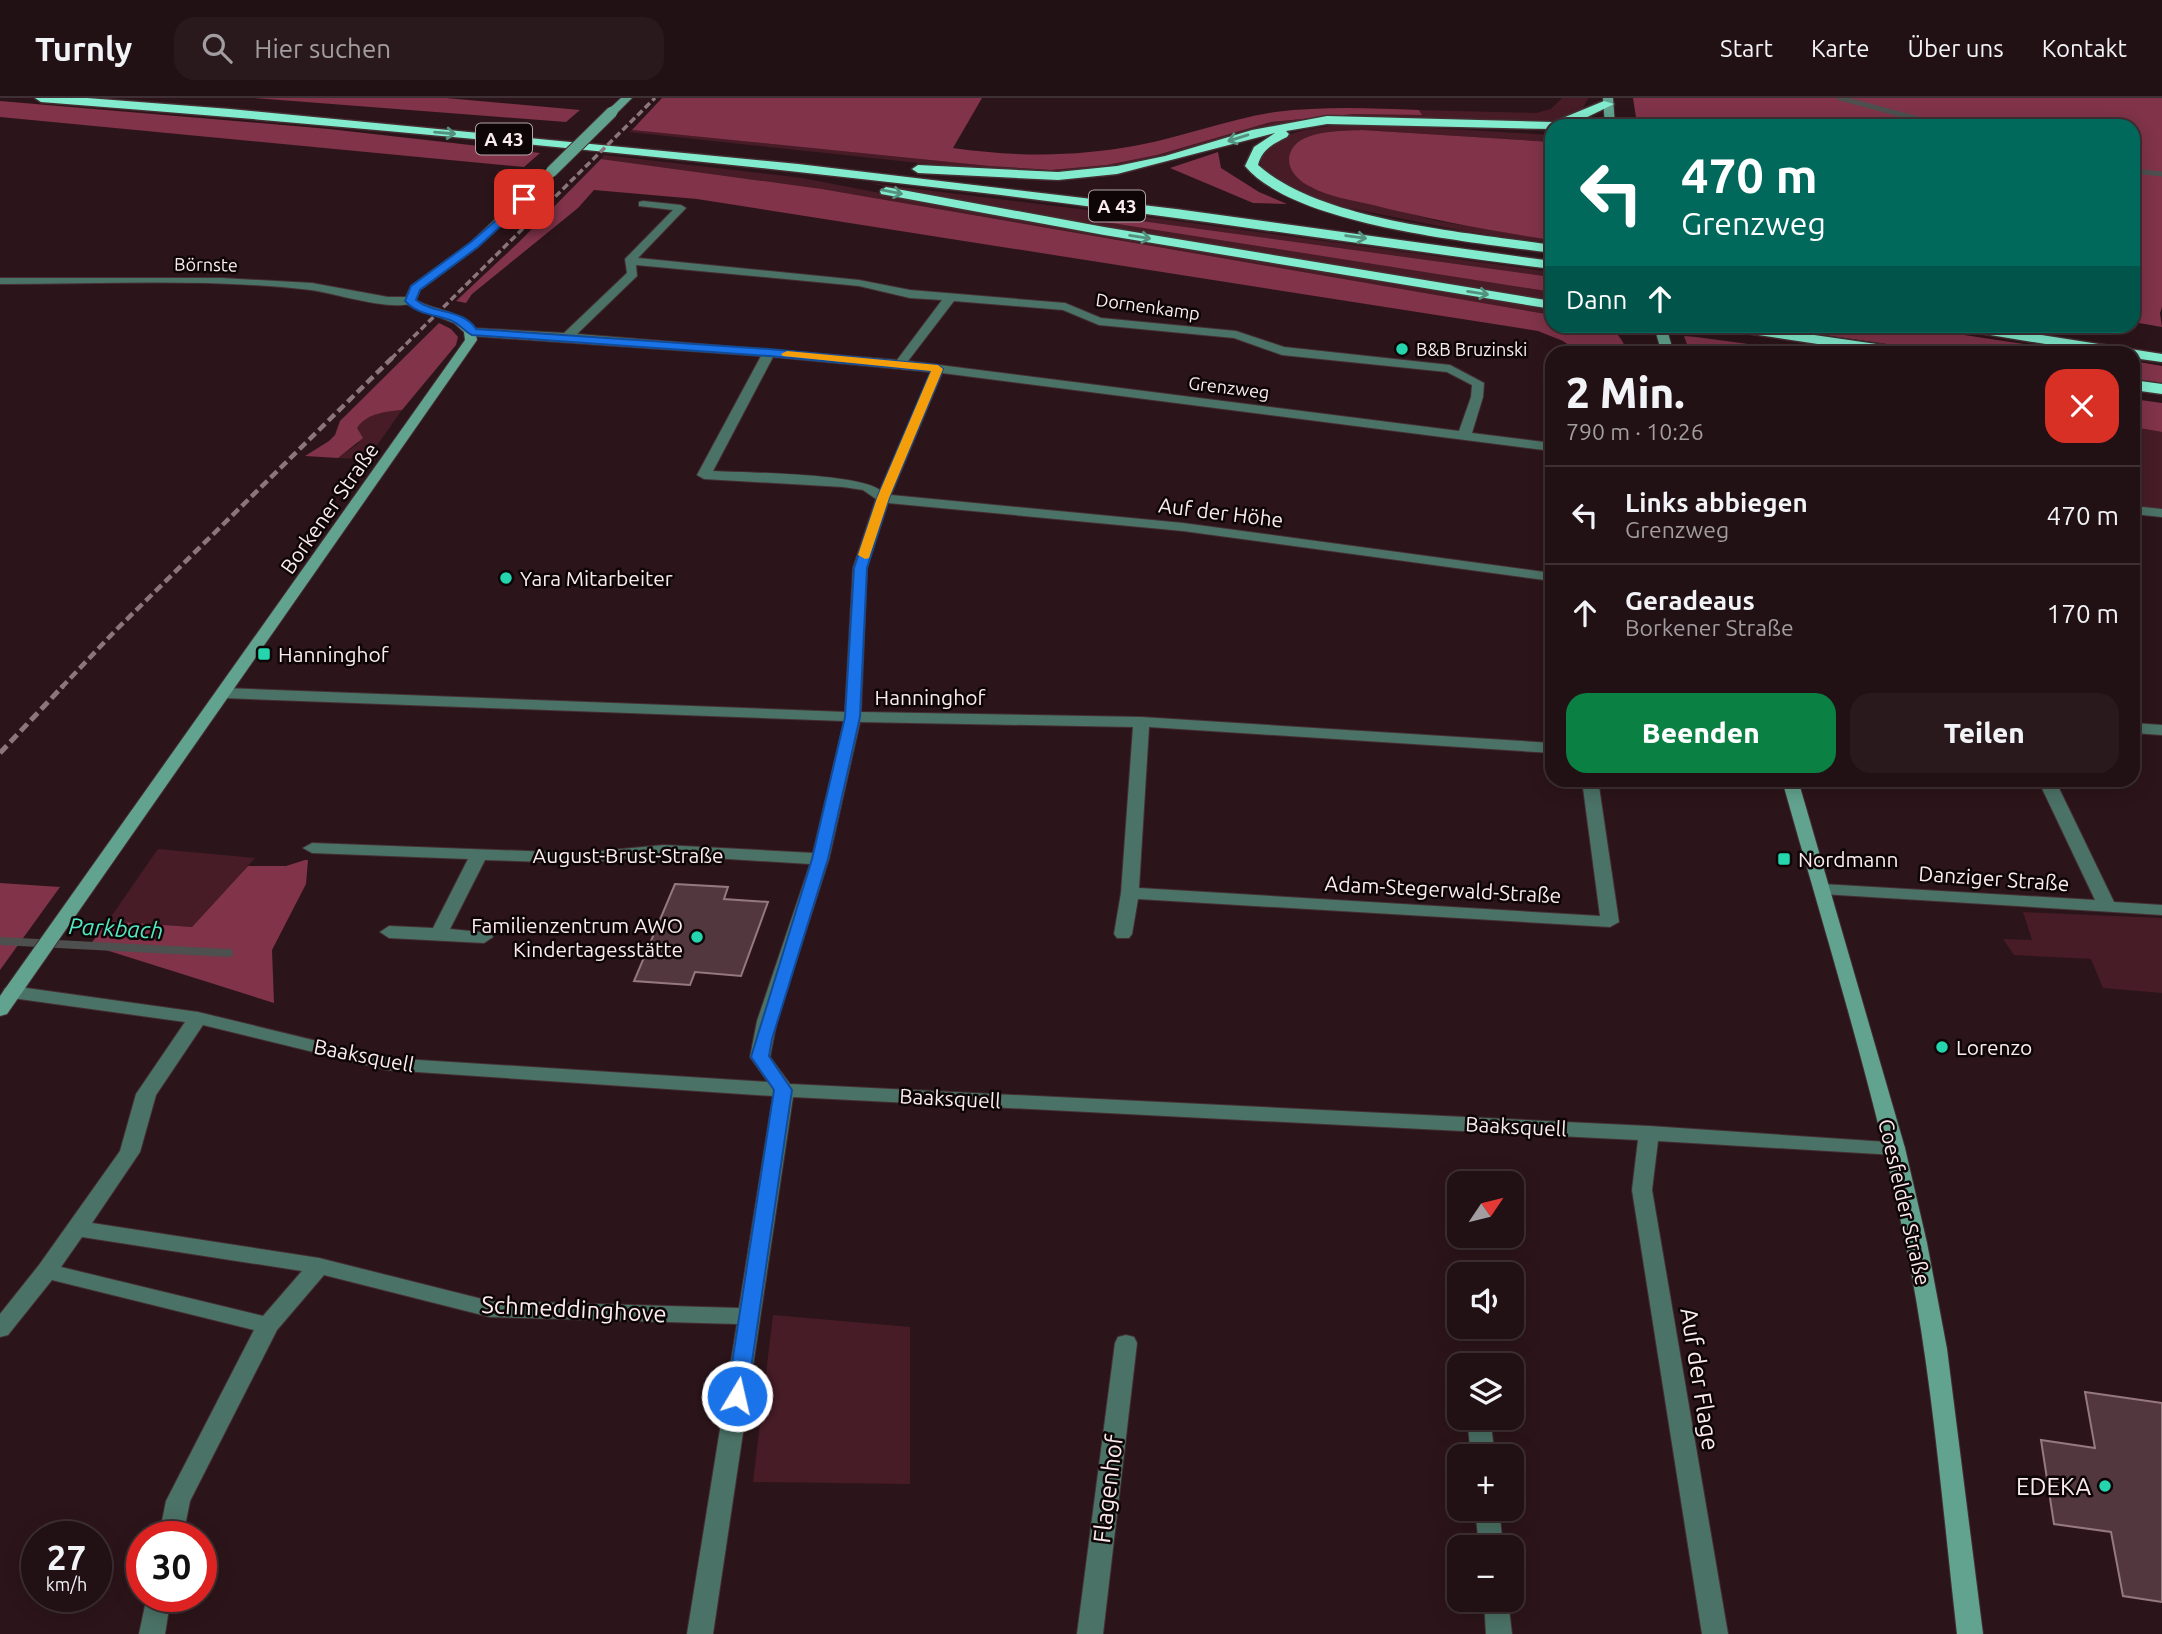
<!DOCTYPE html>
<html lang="de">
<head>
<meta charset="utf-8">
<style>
	:root { --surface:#211014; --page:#29191d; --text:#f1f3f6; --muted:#a29da0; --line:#3e3034; --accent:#0b8043 }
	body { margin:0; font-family:Ubuntu,sans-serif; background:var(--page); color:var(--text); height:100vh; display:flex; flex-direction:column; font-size:26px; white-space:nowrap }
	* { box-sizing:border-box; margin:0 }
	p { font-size:23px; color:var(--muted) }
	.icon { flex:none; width:38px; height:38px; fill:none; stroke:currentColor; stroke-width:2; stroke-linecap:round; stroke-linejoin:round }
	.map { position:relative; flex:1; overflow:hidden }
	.panel { position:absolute; left:1545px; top:248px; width:595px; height:441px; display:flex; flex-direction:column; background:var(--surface); border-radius:21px; box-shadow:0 4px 18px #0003,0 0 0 2px var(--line) }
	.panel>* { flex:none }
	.guide { position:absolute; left:1545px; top:21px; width:595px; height:214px; border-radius:21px; box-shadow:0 4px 18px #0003,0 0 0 2px var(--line); background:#00695c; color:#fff; overflow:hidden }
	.needle { width:46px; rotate:55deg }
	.fabs { position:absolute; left:1447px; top:1073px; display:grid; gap:14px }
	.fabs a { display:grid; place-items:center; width:77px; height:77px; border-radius:14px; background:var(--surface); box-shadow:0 4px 18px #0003,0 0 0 2px var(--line); font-size:35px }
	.speed { position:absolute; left:21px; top:1423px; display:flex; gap:14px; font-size:35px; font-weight:700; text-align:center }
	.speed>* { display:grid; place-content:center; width:91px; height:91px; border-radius:50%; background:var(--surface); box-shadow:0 4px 18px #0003,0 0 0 2px var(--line); line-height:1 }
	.speed small { font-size:18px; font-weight:400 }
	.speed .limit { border:10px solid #d22; background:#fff; color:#111 }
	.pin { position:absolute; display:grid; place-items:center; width:60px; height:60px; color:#fff; margin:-30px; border-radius:14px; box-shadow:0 4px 10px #0006 }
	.me { position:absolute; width:77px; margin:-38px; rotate:9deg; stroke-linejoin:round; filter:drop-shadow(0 0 5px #0008) }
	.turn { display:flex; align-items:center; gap:24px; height:147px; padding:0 21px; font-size:32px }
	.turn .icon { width:91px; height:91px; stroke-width:2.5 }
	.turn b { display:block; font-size:49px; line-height:60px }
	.then { display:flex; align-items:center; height:66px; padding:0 21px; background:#0003; gap:14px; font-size:26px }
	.round { display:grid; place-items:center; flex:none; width:74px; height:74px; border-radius:21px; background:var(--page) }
	.headline { display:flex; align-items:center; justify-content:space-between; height:119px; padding:0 21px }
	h1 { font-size:42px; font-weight:800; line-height:52px }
	.cta { display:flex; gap:14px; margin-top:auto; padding:14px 21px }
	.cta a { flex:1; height:80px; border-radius:21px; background:var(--accent); color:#fff; font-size:28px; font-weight:800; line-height:80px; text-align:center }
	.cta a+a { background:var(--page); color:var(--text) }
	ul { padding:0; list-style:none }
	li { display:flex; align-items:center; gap:21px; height:98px; padding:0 21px; border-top:2px solid var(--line) }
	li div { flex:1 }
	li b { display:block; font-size:26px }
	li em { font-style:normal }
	header { display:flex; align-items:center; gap:42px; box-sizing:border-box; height:98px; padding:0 35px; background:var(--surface); border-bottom:2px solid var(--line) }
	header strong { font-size:33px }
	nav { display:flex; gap:38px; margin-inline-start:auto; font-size:24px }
	.search { width:490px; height:63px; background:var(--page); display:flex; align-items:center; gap:18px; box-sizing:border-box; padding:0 24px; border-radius:21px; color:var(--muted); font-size:26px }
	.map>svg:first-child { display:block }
	.green { fill:#471c27 }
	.forest { fill:#803349 }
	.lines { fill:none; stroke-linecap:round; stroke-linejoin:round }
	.stream-far1 { stroke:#4d504e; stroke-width:5 }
	.stream { stroke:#4d504e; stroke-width:8 }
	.building { fill:#52383e; stroke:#96797f; stroke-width:2 }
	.street-casing { stroke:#452f33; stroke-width:2 }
	.secondary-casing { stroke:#452f33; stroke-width:2 }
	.highway-casing { stroke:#452f33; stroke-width:3 }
	.street { fill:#4b7266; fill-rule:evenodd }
	.secondary { fill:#62a390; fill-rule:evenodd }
	.highway { fill:#83ecce; fill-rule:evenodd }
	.rail-far2 { stroke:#8b777b; stroke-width:3.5; stroke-dasharray:7 3.5; stroke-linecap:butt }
	.rail-far1 { stroke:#8b777b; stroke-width:4.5; stroke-dasharray:9 4.5; stroke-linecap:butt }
	.rail { stroke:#8b777b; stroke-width:5; stroke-dasharray:10 5; stroke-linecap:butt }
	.secondary-bridge-casing { stroke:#452f33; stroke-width:13; stroke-linecap:butt }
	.secondary-bridge { stroke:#62a390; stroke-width:11 }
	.oneway { stroke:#54907e }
	.route { fill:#1a73e8; stroke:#114b97; stroke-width:2 }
	.slow { fill:#f59e0b }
	.poi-dot { fill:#24d5ae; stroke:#0d0506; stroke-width:2.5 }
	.labels { text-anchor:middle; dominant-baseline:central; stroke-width:5; stroke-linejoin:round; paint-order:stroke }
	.far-street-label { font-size:18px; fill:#fcebee; stroke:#0d0506 }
	.far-poi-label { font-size:18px; fill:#fcebee; stroke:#0d0506; text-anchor:start }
	.shield { fill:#0d0506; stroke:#b4a6a8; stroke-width:2 }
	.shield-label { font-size:19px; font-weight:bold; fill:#fcebee }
	.street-label { font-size:21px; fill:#fcebee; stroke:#0d0506 }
	.poi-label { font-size:21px; fill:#fcebee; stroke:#0d0506; text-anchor:start }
	.water-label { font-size:23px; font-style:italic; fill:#51e8c2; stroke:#0d0506 }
	.near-street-label { font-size:24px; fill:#fcebee; stroke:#0d0506 }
	.near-poi-label { font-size:24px; fill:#fcebee; stroke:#0d0506; text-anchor:end }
</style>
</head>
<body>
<header>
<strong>Turnly</strong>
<div class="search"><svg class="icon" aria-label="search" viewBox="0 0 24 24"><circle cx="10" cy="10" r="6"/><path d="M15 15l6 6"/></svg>Hier suchen</div>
<nav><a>Start</a><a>Karte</a><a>Über uns</a><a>Kontakt</a></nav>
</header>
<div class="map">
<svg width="2162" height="1536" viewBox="0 0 2162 1536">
	<rect width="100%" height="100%" fill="#2c151a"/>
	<!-- green -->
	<g class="green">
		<polygon points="1562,0 1588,0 1581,14 1561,22 1530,24 1362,19 1300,23 1257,31 1143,64 1059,74 994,73 629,34 632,32 989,68 1051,72 1107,67 1157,57 1271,24 1354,16 1421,16 1419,12 1536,15 1551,11"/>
		<path d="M1365 26 1552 37V44L1362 32C1338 33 1304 32 1290 55L1310 89 1437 123 1552 142V145L1469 134 1329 106 1304 99 1262 73C1249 30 1338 27 1365 26Z"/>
		<polygon points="604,57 802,80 1052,128 1552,211 1552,217 822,91 601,61"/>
		<polygon points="869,85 1169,122 1552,174 1552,179 1097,117 1092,122 1552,194 1552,203 1030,118"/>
		<path d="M402 312 367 361 338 360 359 345 356 330C367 315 385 314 402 312Z"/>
		<polygon points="2133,329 2162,334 2162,415 2133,412"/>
		<polygon points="158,751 255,760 192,829 108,823"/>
		<polygon points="2023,814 2162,820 2162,895 2103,890 2091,861 2014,857 2003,841 2032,842"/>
		<polygon points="773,1217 910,1229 910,1386 753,1384"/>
	</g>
	<!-- forest -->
	<g class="forest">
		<polygon points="253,0 446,0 580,12 566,24"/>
		<path d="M662 0H982L953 50C1017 59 1076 59 1139 47 1185 38 1229 21 1275 14 1323 8 1371 10 1419 12L1422 17 1354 16 1271 24 1157 57 1107 67 1051 72 989 68 632 32Z"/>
		<polygon points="1633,0 2162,0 2162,209 2160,215 2162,229 2133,224 2133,28 1666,28 1657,24 1637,26"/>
		<polygon points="0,3 329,31 540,55 524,69 0,19"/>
		<path d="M1362 32 1552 44V142C1491 133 1432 122 1373 107 1352 102 1329 99 1311 89 1296 82 1283 67 1292 51 1303 32 1342 33 1362 32Z"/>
		<polygon points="1218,54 1221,70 1259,94 1287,106 1253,105 1170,70"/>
		<path d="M601 61 822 91 1552 217V228C1583 228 1618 218 1627 255H1580L1563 243 1538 233 697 101 594 92 578 110 472 196 466 205 456 203 519 144Z"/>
		<polygon points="1097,117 1552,179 1552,194 1092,122"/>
		<path d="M439 225 451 231 458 239 456 247 402 312C385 314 367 315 357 330L363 340 338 360 305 358 329 343 335 337 340 323Z"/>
		<polygon points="1760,228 1904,228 2085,255 1950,255"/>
		<polygon points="1684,238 1696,239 1815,255 1690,255"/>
		<polygon points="2133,263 2162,268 2162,286 2133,282"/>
		<polygon points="2133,301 2162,305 2162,334 2133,329"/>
		<polygon points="305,762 308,762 306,786 272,852 274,905 90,847 108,823 192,829 248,768 286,768"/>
		<polygon points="0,785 60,789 0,872"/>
	</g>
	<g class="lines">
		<!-- stream-far1 -->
		<g class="stream-far1">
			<polyline points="1840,0 1944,28"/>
			<polyline points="2133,73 2162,76"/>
		</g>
		<!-- stream -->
		<polyline class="stream" points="0,843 229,855"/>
	</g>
	<!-- building -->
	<g class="building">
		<polygon points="675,786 728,789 724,801 768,804 741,878 695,874 690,887 634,883"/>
		<polygon points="2085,1294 2162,1305 2162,1504 2123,1498 2111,1434 2054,1426 2041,1342 2095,1350"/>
	</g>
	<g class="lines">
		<defs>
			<g id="street">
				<path d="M643 103 681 107 686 110 638 160 859 182 910 192 1065 205 1101 220 1236 233 1284 249 1450 267 1484 285 1483 299 1472 335 1552 345V353L942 275 891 397 1183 425 1552 475V483L1183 433 888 405 867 470 861 614 1141 619 1552 645V655L1149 629 1139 790 1600 818 1582 682H1598L1619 824 1610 829 1138 801 1132 836 1129 840H1117L1114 836 1121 795 1133 629 860 624 829 761 777 923 770 959 790 986 1649 1028 1902 1045 1905 1050 1902 1055 1895 1057 1658 1043 1652 1092 1728 1536H1702L1632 1092 1638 1042 793 999 713 1536H687L737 1226 490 1219 324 1177 277 1232 190 1403 183 1438H159L166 1403 254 1232 52 1182 8 1237 0 1239V1216L39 1167 120 1053 136 996 185 924 12 900 3 894 5 890 12 888 198 914 387 960 768 984 750 959 757 923 810 766 664 757 579 765 485 762 450 831 490 835 493 839 484 845 389 840 380 834 389 828 433 830 468 761 312 755 303 750 312 745 579 755 664 747 813 755 844 623 223 600 215 595 223 590 845 614 853 470 876 401 863 392 843 389 704 381 697 377 761 258 472 238 466 234 472 230 564 235 627 175 625 161 673 112 639 108V104ZM636 167 859 188 910 200 942 202 897 262 577 236 637 178ZM954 203 1063 212 1099 227 1234 240 1282 257 1447 274 1472 287 1471 299 1459 333 908 263ZM773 259 931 274 880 392C855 375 748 375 713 373ZM203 927 387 972 773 998 739 1210 490 1203 319 1160 92 1125 140 1054 156 997ZM82 1139 302 1173 263 1218 61 1169Z"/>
				<path d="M0 180H222L312 185 388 199H410L416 203C399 216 334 195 311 192 209 180 103 186 0 186Z"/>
				<polygon points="2133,408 2162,411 2162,419 2133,416"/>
				<polygon points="2133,625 2162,627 2162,637 2133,635"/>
				<polygon points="2038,682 2055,682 2114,804 2162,807 2162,817 1822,796 1813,791 1822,786 2095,802"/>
				<polygon points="1126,1237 1134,1239 1137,1245 1103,1536 1077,1536 1115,1245 1118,1239"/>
				<polygon points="1467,1320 1490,1320 1495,1358 1471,1358"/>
				<polygon points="1475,1410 1499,1410 1503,1449 1479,1449"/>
				<polygon points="147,1498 171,1498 165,1536 139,1536"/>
				<polygon points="1484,1502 1508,1502 1512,1536 1486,1536"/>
			</g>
			<g id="secondary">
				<polygon points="621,0 632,0 616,16 608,16 608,12"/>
				<polygon points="1603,0 1613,0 1615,28 1605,28"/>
				<path d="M547 72 556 74 478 149 420 192 416 202C436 214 474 213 477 242L7 916 0 918V898L465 242 464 234 454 225 406 206 404 203 411 188 470 145Z"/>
				<polygon points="1654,228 1666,228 1674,256 1662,256"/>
				<path d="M1782 682H1798L1905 1050 1927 1145 1947 1251 1983 1536H1957C1942 1405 1932 1272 1905 1143 1873 987 1825 835 1782 682Z"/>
			</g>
			<g id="highway">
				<path d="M35 0H87L230 11 798 66 1176 111 1552 163V171C1363 147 1174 118 984 95 670 58 356 28 41 4Z"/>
				<path d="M1604 3 1614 6 1575 25 1580 28H1552V31L1327 26 1286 33 1289 36 1287 39C1273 46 1262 51 1258 67 1322 124 1468 134 1552 147V155C1475 144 1295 128 1245 68L1254 49 1275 35 1117 76 1058 82 918 75 912 71 918 67 1058 74 1117 68 1165 58 1252 32 1327 18 1553 24Z"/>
				<polygon points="886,89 1104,129 1552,203 1552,211 1104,137 881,96 880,93"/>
				<polygon points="1718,228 1752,228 1918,252 1925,256 1884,256 1725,232"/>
				<polygon points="1953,228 1984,228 2162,256 2162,264 2133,260 2133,256 2106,256 1960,232"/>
				<polygon points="2133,282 2162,286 2162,296 2133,292"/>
			</g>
		</defs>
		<!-- street casing -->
		<use href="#street" class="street-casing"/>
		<!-- secondary casing -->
		<use href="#secondary" class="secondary-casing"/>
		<!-- highway casing -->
		<use href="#highway" class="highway-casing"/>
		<!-- street -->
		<use href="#street" class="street"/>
		<!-- secondary -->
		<use href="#secondary" class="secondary"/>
		<!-- highway -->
		<use href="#highway" class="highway"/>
		<!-- rail-far2 -->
		<polyline class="rail-far2" points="391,261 655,0"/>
		<!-- rail-far1 -->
		<polyline class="rail-far1" points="61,590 116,532 393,259"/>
		<!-- rail -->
		<polyline class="rail" points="0,655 63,588"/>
		<defs>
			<polyline id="secondary-bridge" points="551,74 612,14"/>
		</defs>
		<!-- secondary-bridge casing -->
		<use href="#secondary-bridge" class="secondary-bridge-casing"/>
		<!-- secondary-bridge -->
		<use href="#secondary-bridge" class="secondary-bridge"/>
	</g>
	<!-- one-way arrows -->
	<defs><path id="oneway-shaft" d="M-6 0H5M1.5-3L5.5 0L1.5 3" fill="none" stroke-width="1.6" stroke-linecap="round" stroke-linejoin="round" transform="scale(1.75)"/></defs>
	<g class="oneway">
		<use href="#oneway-shaft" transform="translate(445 35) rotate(5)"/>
		<use href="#oneway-shaft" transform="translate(1238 40) rotate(163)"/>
		<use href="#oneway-shaft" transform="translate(892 94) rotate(11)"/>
		<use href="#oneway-shaft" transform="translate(1140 139) rotate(9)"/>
		<use href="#oneway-shaft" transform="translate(1356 139) rotate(8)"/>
		<use href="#oneway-shaft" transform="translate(1478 195) rotate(9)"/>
	</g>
	<!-- route -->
	<path class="route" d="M524 98 529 101 528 103 478 149 420 192 416 202C433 216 464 211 476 231L769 251 938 267 943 271 889 400 867 470 860 619 828 761 772 941 769 958 792 992 747 1298 744 1303 737 1306 730 1303 727 1298 774 992 751 959 812 761 845 619 854 470 877 400 931 273 769 258 472 237C465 234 460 226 450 222 433 216 418 217 405 203L411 188 471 144Z"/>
	<!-- slow -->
	<polygon class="slow" points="787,253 938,267 943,271 889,400 869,460 865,461 858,457 877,400 931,273 783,258 781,256"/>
	<!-- markers -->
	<g class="poi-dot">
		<circle cx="1402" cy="251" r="7"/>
		<circle cx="506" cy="480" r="7"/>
		<rect x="257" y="549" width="14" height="14" rx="3.5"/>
		<rect x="1777" y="754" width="14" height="14" rx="3.5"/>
		<circle cx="697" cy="839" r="7"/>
		<circle cx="1942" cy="949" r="7"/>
		<circle cx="2105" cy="1388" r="7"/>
	</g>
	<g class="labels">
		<!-- far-street labels -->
		<g class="far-street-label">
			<text transform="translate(206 166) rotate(1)">Börnste</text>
			<text transform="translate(1148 208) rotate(8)">Dornenkamp</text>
			<text transform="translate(1229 289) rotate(7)">Grenzweg</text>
		</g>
		<!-- far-poi labels -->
		<g class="far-poi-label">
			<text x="1416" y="251">B&amp;B Bruzinski</text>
		</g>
		<!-- shield labels -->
		<g class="shield">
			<rect x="476" y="25.5" width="56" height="31" rx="5"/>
			<rect x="1089" y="92.5" width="56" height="31" rx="5"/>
		</g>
		<g class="shield-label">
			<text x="504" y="41">A 43</text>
			<text x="1117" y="108">A 43</text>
		</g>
		<!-- street labels -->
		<g class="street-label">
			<text transform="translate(329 410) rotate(-55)">Borkener Straße</text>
			<text transform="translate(1221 414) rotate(7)">Auf der Höhe</text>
			<text x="930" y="599">Hanninghof</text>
			<text x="628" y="757">August-Brust-Straße</text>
			<text transform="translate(1994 780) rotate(4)">Danziger Straße</text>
			<text transform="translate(1443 791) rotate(3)">Adam-Stegerwald-Straße</text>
			<text transform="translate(364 957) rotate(11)">Baaksquell</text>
			<text transform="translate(950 1000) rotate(3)">Baaksquell</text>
			<text transform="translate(1516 1028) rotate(3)">Baaksquell</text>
			<text transform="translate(1905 1104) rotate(77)">Coesfelder Straße</text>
		</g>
		<!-- poi labels -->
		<g class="poi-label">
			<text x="520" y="480">Yara Mitarbeiter</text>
			<text x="278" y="556">Hanninghof</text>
			<text x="1798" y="761">Nordmann</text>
			<text x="683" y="827" text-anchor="end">Familienzentrum AWO<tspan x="683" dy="24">Kindertagesstätte</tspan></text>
			<text x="1956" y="949">Lorenzo</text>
		</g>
		<!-- water labels -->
		<g class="water-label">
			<text transform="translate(116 830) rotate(3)">Parkbach</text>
		</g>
		<!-- near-street labels -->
		<g class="near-street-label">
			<text transform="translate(574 1211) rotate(3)">Schmeddinghove</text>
			<text transform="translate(1700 1281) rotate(81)">Auf der Flage</text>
			<text transform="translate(1108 1391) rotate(-83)">Flagenhof</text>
		</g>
		<!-- near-poi labels -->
		<g class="near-poi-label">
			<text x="2091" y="1388">EDEKA</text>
		</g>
	</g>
</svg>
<div class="fabs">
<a><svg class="needle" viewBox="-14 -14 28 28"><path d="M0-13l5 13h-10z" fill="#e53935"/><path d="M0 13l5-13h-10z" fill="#a29da0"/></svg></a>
<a><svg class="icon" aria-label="sound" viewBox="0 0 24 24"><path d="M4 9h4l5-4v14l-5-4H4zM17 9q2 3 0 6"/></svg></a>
<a><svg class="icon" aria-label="layers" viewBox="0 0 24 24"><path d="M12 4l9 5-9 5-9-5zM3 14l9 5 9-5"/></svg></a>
<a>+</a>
<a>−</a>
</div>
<div class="speed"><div>27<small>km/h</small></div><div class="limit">30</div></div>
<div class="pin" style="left:524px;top:101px;background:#d93025"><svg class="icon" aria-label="arrive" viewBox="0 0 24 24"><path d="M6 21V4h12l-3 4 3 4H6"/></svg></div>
<svg class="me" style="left:737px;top:1298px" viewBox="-20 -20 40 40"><circle r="17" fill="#1a73e8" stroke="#fff" stroke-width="3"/><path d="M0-11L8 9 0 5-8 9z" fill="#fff"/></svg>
<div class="guide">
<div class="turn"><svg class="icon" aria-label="left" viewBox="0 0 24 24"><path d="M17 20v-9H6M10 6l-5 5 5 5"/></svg><div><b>470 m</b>Grenzweg</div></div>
<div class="then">Dann<svg class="icon" aria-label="ahead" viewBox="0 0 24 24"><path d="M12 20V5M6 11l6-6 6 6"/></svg></div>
</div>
<section class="panel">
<div class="headline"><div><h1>2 Min.</h1><p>790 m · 10:26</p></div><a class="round" style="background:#d93025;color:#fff"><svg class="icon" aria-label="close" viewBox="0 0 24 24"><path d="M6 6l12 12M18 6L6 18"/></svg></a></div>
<ul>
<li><svg class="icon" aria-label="left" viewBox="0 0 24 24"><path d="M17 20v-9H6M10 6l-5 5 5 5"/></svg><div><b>Links abbiegen</b><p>Grenzweg</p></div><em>470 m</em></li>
<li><svg class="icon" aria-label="ahead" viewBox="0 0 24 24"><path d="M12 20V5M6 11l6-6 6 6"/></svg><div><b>Geradeaus</b><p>Borkener Straße</p></div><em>170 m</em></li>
</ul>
<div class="cta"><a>Beenden</a><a>Teilen</a></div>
</section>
</div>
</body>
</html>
